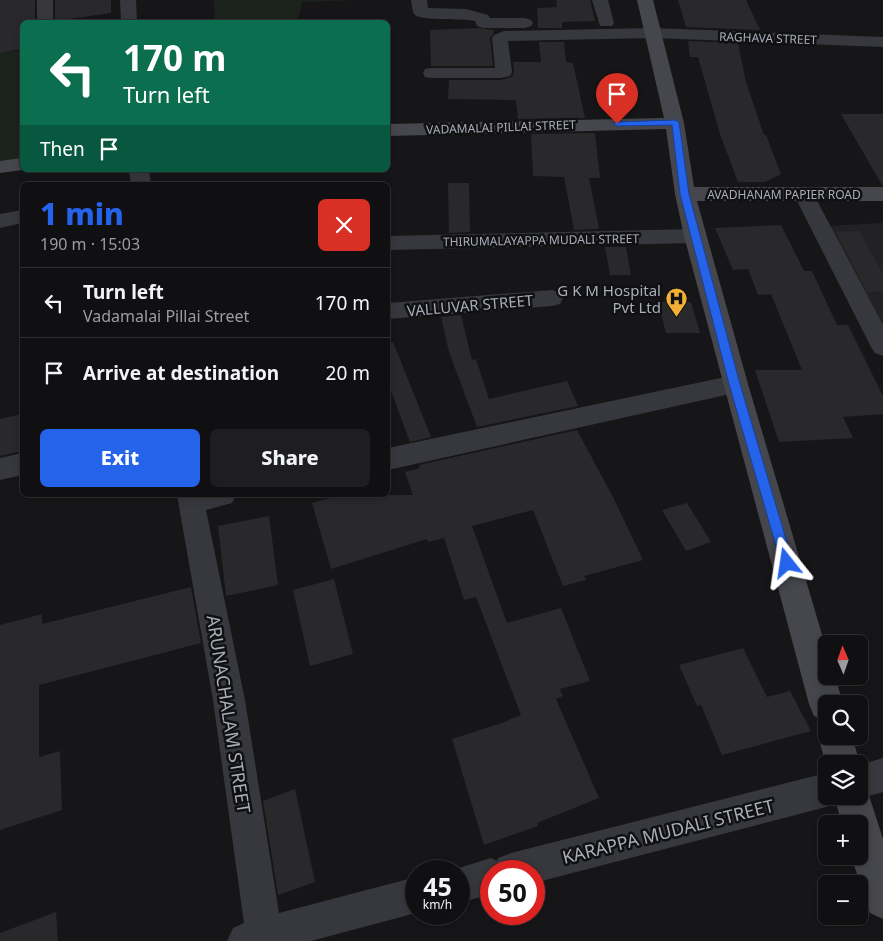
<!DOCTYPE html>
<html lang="en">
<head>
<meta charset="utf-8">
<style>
	:root { --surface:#101012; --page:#1e1e20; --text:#f1f3f6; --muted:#9c9d9f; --line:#303032; --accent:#2563eb }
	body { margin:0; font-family:"Noto Sans",sans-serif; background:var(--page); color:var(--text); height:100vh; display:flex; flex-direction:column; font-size:19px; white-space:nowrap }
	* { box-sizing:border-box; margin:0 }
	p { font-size:16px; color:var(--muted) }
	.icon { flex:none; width:28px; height:28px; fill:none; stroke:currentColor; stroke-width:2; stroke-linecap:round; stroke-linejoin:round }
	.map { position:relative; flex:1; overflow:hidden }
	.panel { position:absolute; left:20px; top:182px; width:370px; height:315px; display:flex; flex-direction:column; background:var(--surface); border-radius:8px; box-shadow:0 2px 8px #0003,0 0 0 1px var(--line) }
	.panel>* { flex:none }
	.hud { position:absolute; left:20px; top:20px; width:370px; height:152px; border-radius:8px; box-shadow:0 2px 8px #0003,0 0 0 1px var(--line); background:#0b6e4f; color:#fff; overflow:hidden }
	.needle { width:32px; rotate:358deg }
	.tools { position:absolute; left:818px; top:635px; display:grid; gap:10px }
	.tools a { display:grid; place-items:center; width:50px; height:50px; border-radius:8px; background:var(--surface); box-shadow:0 2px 8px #0003,0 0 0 1px var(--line); font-size:25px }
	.speed { position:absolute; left:405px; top:860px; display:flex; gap:10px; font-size:25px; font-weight:700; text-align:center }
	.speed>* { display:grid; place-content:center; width:65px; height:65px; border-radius:50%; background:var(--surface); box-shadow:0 2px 8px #0003,0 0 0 1px var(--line); line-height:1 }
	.speed small { font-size:12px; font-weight:400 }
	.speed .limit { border:8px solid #d22; background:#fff; color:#111 }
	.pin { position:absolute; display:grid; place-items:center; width:42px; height:42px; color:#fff; margin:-51px -21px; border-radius:50% 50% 50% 0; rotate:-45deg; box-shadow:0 0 5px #0007 }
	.pin .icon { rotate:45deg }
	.me { position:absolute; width:55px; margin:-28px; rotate:345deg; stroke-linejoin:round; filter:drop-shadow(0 0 4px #0008) }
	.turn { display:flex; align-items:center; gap:18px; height:105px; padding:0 20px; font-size:22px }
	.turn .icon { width:65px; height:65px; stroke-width:2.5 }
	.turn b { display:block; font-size:35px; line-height:42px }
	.then { display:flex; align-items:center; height:48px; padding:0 20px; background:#0003; gap:10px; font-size:19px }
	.round { display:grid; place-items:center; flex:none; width:52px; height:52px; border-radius:8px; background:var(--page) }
	.summary { display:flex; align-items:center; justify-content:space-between; height:85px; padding:0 20px }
	h1 { font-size:30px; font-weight:800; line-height:38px; color:var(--accent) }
	.action { display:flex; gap:10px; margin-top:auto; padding:10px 20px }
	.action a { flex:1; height:58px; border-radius:8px; background:var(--accent); color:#fff; font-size:20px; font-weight:800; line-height:58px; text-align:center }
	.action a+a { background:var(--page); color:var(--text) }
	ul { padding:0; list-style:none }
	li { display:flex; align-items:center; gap:15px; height:70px; padding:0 20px; border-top:1px solid var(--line) }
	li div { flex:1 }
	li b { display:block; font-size:19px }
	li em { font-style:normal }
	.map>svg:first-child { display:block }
	.built { fill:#222225 }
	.green { fill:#1c231d }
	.building { fill:#29292c }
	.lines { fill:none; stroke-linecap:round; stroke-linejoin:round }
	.street { fill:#37383d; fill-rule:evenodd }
	.secondary { fill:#45474d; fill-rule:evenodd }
	.route { fill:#2563eb; stroke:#184099 }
	.labels { text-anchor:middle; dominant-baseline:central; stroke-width:5; stroke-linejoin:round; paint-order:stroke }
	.far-street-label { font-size:12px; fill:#a8adb8; stroke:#111113 }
	.poi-label { font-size:15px; fill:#a8adb8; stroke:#111113; text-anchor:end }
	.street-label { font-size:15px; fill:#a8adb8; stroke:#111113 }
	.near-street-label { font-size:18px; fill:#a8adb8; stroke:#111113 }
</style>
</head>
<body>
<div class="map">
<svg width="883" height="941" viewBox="0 0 883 941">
	<rect width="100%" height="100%" fill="#161618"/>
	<!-- built -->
	<polygon class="built" points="883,223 883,334 825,226"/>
	<!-- green -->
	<g class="green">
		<polygon points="214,0 359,0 302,2 298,22 215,22"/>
		<polygon points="22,50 22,161 0,165 0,53"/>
	</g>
	<!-- building -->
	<g class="building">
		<polygon points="0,0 35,0 35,22 22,22 22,49 0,53"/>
		<polygon points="55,0 111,0 111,13 55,21"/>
		<polygon points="556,0 590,0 595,21 562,22 562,28 538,28 537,8 557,7"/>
		<polygon points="678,0 746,0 760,30 686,27"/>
		<polygon points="478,28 494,30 494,33 490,38 493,66 431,66 430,30"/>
		<polygon points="688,41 738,43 746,82 764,135 766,135 781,174 765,182 738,182 720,134 698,57 690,57"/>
		<polygon points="539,42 564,42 566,62 573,63 585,118 518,119 516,100 448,99 449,80 501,80 512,77 514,72 513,62 541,62"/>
		<polygon points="841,114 883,114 883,185 882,185"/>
		<polygon points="595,133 600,178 589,178 599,229 574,230 564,177 533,176 531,134"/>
		<polygon points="448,183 469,183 470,232 449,233"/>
		<polygon points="781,225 804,271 812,271 837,325 848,325 883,396 883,414 843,417 853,438 779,442 755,370 802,370 771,294 758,295 748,269 733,270 715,228"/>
		<polygon points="859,231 883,274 883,291 867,292 836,232"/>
		<polygon points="605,247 626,247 631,275 610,275"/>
		<polygon points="658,302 691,302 700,333 666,333"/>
		<polygon points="461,315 472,360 476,359 489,399 567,381 578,406 477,427 449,352 441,317"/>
		<polygon points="393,342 431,437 410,442 388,383 388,344"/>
		<polygon points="22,414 22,451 0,456 0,419"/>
		<polygon points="577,430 614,499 643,560 584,576 586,580 563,586 533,510 472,526 507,623 561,608 590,681 560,689 563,696 556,699 599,798 537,823 538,826 484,845 452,739 508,721 508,720 521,715 476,597 464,600 444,538 428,542 427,539 331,569 312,503 341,495 413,495 405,472 420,468 419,465"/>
		<polygon points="687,503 711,542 686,551 662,510"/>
		<polygon points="269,516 278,585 226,596 218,526"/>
		<polygon points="334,579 353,654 310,666 293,590"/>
		<polygon points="191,587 201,643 39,685 39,757 60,751 62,810 0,830 0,625 42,614 42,624"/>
		<polygon points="743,648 767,697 790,691 811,731 722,755 701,705 697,706 679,665"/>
		<polygon points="295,789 315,882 278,895 263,801"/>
		<polygon points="56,912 58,941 0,941 0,933"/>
	</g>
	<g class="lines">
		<!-- street -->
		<g class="street">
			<rect x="37" y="0" width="16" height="22"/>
			<polygon points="120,0 136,0 137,22 121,22"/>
			<path d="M411 0H427L428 8 466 9 488 15 490 18H525L531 20 533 23 531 26 525 28H483L477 26 475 21C463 18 422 21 415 15 412 12 412 4 411 0Z"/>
			<polygon points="592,0 608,0 614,23 612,26 600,26"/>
			<polygon points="653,28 883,37 883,47 653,38 508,41 512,72 510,76 501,78 431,78 425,77 423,73 425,69 431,68 495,68 492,38 494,35 504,31"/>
			<polygon points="129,170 149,170 151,185 131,185"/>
			<polygon points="804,189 811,191 814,195 883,325 883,356 875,353 871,347 794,195 797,191"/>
			<polygon points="22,210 22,223 0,228 0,214"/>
			<polygon points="695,229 702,231 705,236 702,241 695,243 388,250 388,236"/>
			<polygon points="552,290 560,292 563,298 560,304 552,306 388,319 388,303"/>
			<polygon points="735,375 744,377 747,384 744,391 388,470 388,448"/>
			<polygon points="22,453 22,475 0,480 0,458"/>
			<polygon points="177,495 236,495 232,503 206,510 245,700 279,913 416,877 416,913 311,941 227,941 233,928 244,923 213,700"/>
			<polygon points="883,758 883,792 859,799 853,796 859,796 859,765"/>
			<polygon points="826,773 826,796 840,796 838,802 826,807 534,883 534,871 491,871 491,894 459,903 459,871 449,871 491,858 497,861 498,858 511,853"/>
		</g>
		<!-- secondary -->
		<g class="secondary">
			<polygon points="637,0 653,0 684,123 694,187 883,187 883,201 697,201 748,384 826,648 826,676 835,676 843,704 826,704 826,721 814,716 809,704 684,236 675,194 666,129 388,136 388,124 664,118"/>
			<polygon points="22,158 22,170 0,173 0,161"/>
			<polygon points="826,723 826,736 852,736 860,764 859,768 859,764 826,764 826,765 818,736 823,724"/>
			<polygon points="859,781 865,783 883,839 883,919 870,913 851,856 859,856 859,824 842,824 834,796 859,796"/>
		</g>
	</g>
	<!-- route -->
	<polygon class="route" points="675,120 679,122 689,194 740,384 793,563 791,567 787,568 783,567 781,563 729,384 680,194 672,125 617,126 613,124 617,122"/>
	<!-- icons -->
	<defs>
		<symbol id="hospital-pin" viewBox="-11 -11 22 30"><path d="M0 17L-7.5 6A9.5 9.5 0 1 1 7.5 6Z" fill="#f2b134" stroke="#111113"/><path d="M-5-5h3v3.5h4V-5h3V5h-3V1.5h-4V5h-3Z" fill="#111"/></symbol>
	</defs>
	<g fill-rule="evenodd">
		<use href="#hospital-pin" x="664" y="286" width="25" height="34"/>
	</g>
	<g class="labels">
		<!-- far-street labels -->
		<g class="far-street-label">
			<text transform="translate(768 38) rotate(2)">RAGHAVA STREET</text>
			<text transform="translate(501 127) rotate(-2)">VADAMALAI PILLAI STREET</text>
			<text x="784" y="194">AVADHANAM PAPIER ROAD</text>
			<text transform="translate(541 240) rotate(-1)">THIRUMALAYAPPA MUDALI STREET</text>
		</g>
		<!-- poi labels -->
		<g class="poi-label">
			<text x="661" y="290">G K M Hospital<tspan x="661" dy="17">Pvt Ltd</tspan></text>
		</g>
		<!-- street labels -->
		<g class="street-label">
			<text transform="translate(470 305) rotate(-5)">VALLUVAR STREET</text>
		</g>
		<!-- near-street labels -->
		<g class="near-street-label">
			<text transform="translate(229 714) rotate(81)">ARUNACHALAM STREET</text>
			<text transform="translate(668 831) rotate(-14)">KARAPPA MUDALI STREET</text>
		</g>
	</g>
</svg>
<div class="tools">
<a><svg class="needle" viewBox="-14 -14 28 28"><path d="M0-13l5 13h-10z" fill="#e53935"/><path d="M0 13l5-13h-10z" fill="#9c9d9f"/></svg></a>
<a><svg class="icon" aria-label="search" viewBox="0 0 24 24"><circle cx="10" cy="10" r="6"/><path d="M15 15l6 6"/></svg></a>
<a><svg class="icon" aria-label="layers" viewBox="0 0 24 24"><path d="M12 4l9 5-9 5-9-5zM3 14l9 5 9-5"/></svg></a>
<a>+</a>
<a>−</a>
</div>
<div class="speed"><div>45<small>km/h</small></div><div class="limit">50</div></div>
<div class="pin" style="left:617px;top:124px;background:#d93025"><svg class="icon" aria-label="arrive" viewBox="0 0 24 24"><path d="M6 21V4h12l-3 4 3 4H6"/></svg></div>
<svg class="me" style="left:787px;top:563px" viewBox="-20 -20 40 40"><path d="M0-17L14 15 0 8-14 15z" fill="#2563eb" stroke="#fff" stroke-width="4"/></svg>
<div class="hud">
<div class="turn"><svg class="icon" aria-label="left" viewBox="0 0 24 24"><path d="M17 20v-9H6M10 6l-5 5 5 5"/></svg><div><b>170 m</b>Turn left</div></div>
<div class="then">Then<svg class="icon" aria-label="arrive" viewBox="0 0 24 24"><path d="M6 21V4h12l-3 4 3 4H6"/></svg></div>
</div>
<section class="panel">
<div class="summary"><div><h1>1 min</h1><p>190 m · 15:03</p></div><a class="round" style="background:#d93025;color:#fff"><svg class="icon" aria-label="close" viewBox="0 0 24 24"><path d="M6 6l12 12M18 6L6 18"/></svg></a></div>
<ul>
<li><svg class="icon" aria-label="left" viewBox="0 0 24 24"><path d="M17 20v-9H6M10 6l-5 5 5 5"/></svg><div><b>Turn left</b><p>Vadamalai Pillai Street</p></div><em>170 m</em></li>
<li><svg class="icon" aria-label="arrive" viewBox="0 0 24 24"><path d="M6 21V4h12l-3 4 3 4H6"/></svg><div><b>Arrive at destination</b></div><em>20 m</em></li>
</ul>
<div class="action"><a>Exit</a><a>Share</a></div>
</section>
</div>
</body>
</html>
